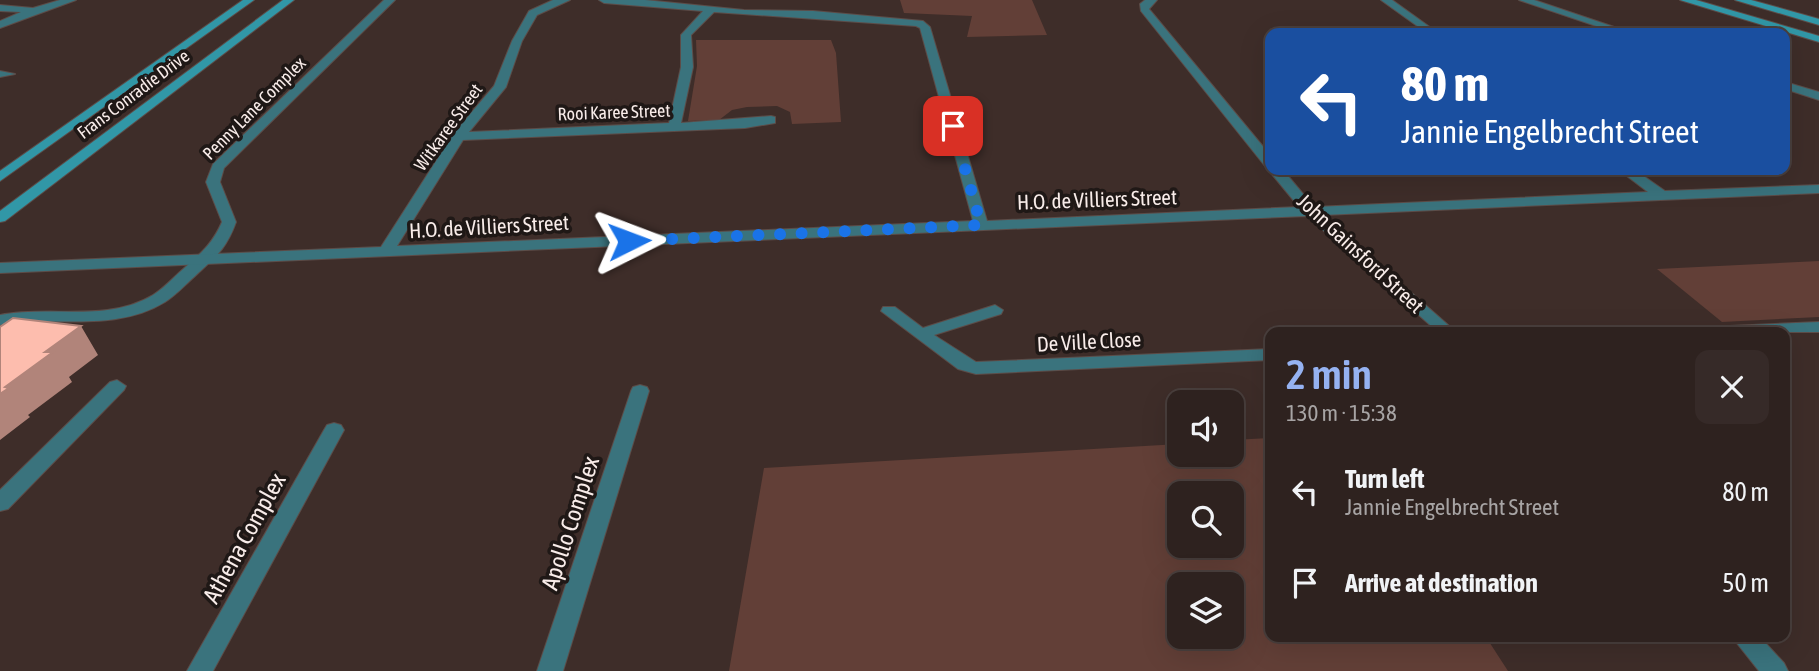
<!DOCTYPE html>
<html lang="en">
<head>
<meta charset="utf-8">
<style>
	:root { --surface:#2e221f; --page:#362a28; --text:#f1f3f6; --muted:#a7a4a4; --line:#493f3d; --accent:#95b2f1 }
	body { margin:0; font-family:"Asap Condensed",sans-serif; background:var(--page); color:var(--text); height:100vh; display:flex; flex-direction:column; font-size:26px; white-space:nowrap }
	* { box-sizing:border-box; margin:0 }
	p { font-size:23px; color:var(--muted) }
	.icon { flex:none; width:38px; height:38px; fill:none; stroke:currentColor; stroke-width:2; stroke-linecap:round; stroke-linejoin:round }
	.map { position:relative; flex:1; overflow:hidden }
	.side { position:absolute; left:1265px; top:327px; width:525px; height:315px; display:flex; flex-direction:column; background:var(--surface); border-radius:14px; box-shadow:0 7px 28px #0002,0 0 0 2px var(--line) }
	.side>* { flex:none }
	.top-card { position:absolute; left:1265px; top:28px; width:525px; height:147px; border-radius:14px; box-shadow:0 7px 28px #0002,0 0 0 2px var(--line); background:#1a4fa0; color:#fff; overflow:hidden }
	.controls { position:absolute; left:1167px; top:390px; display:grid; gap:14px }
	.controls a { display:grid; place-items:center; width:77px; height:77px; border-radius:14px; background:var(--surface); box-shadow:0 7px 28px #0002,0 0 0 2px var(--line); font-size:35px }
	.pin { position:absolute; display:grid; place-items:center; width:60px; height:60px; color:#fff; margin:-30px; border-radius:14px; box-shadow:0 4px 10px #0006 }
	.me { position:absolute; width:77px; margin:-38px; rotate:87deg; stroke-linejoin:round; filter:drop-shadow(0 0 5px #0008) }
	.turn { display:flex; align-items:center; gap:24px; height:147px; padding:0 21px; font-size:32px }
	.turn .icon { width:91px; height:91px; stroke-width:2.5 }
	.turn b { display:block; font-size:49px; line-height:60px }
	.round { display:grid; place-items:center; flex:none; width:74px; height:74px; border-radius:14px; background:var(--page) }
	.summary { display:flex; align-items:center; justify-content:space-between; height:119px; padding:0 21px }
	h1 { font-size:42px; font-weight:600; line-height:52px; color:var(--accent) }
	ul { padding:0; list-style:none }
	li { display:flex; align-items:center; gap:21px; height:91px; padding:0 21px }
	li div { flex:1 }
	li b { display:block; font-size:26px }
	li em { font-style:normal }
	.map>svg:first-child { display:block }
	.green { fill:#623f37; fill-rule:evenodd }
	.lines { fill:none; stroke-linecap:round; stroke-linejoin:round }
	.lane-casing { stroke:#5c4c48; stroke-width:2 }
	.street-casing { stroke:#5c4c48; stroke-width:2 }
	.secondary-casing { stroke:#5c4c48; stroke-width:2 }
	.lane { fill:#3a737d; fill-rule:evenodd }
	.street { fill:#3a737d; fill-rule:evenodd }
	.secondary { fill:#3197a7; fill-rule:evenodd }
	.shaded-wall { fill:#b1847a }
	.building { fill:#fdbdae; stroke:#b1847a; stroke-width:2 }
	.route { stroke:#1a73e8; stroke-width:12; stroke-dasharray:0 21.6 }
	.labels { text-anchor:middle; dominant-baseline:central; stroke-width:7; stroke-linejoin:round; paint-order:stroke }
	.far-street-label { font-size:18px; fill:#f8ece9; stroke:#1f1816 }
	.street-label { font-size:21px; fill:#f8ece9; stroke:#1f1816 }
	.near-street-label { font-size:24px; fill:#f8ece9; stroke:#1f1816 }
</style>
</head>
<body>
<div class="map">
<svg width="1819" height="671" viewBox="0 0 1819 671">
	<rect width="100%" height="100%" fill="#3e2d29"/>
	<!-- green -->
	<g class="green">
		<polygon points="900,0 1032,0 1047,35 967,37 972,16 904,13"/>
		<polygon points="696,40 831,40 836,53 841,122 792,124 790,112 777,106 747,107 732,110 719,120 688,121 697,66"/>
		<polygon points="1819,261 1819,317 1722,322 1657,269"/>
		<path d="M1270 438V637H1486L1508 671H729L764 468 1179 444 1180 455H1232V440ZM1180 494H1232V546H1180ZM1232 584V637H1180V584Z"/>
	</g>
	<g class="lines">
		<defs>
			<path id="lane" d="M384 0H395L224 168 220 182 236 222C226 250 215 257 194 277 185 285 176 295 165 302 115 333 55 315 0 325V315C51 305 106 323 153 295 163 289 172 279 181 271 200 254 212 245 222 222L206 182 213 164Z"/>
			<g id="street">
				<polygon points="60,0 76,0 0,28 0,21 21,12 0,11 0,5 33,8"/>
				<path d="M553 0H570L537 15 522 41 506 87 469 132 669 123 681 67V35L703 11 604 3 599 0H645L744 10 813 11 923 21 930 27 987 221 1299 207 1271 173 1269 170 1270 168 1283 170 1314 207 1648 192 1619 170H1635L1665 191 1819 185V193L1323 215 1456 332H1438L1307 216 0 273V263L381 247 454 133 494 86 512 41 529 11ZM714 12 916 26 920 28 973 221 397 246 463 140 745 128 775 123V117L771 116 681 123 693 67 691 35Z"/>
				<polygon points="1145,0 1157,0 1149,9 1270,155 1270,167 1265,166 1141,11 1140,4"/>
				<polygon points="1381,0 1392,0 1438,33 1427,33"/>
				<polygon points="1519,0 1534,0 1632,33 1617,33"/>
				<polygon points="0,71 15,74 0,77"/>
				<polygon points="1785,82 1819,92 1819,100 1785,89"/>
				<polygon points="995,305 1003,310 1001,314 934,335 976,362 1270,349 1270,360 976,374 958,369 881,311 883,307 895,307 923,328"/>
				<polygon points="1819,322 1819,332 1698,332 1707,327"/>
				<polygon points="117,380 126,386 124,390 8,509 0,511 0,490 110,382"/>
				<polygon points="640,385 647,387 649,391 563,671 537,671 631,391 633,387"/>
				<polygon points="334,423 341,425 344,430 213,671 187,671 324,430 327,425"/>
				<polygon points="1732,637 1760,637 1784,663 1788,671 1759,671"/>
			</g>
			<g id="secondary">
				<polygon points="243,0 254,0 0,181 0,171"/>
				<polygon points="283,0 294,0 5,221 0,222 0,211"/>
				<polygon points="1680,0 1696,0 1819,36 1819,42"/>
				<polygon points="1735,0 1751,0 1819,19 1819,25"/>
			</g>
		</defs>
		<!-- lane casing -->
		<use href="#lane" class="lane-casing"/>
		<!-- street casing -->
		<use href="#street" class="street-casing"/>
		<!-- secondary casing -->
		<use href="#secondary" class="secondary-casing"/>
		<!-- lane -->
		<use href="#lane" class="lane"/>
		<!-- street -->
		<use href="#street" class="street"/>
		<!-- secondary -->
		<use href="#secondary" class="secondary"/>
	</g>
	<!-- shaded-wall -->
	<polygon class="shaded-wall" points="81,326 98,355 69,377 72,382 28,415 30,417 0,440 0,394 5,387 45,352"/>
	<!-- building -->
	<polygon class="building" points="13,318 81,326 45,352 53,352 5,387 9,388 0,394 0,327"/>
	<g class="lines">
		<!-- route -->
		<polyline class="route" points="629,241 981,225 953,126"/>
	</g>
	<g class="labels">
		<!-- far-street labels -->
		<g class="far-street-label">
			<text transform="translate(133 94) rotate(-37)">Frans Conradie Drive</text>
			<text transform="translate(254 108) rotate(-45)">Penny Lane Complex</text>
			<text transform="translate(614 112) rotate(-2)">Rooi Karee Street</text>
			<text transform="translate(448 127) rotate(-54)">Witkaree Street</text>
		</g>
		<!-- street labels -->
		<g class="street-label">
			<text transform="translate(1097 199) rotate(-2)">H.O. de Villiers Street</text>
			<text transform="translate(489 226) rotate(-3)">H.O. de Villiers Street</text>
			<text transform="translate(1361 253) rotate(43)">John Gainsford Street</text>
			<text transform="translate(1089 341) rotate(-3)">De Ville Close</text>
		</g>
		<!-- near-street labels -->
		<g class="near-street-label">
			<text transform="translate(570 523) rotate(-72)">Apollo Complex</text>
			<text transform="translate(244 538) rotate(-61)">Athena Complex</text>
		</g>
	</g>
</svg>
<div class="controls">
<a><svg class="icon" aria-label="sound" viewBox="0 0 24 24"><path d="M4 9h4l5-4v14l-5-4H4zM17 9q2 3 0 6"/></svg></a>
<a><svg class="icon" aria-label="search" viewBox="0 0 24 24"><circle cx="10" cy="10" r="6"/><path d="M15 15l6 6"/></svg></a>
<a><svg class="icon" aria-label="layers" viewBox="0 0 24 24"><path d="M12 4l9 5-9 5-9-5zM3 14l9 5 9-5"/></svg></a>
</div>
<div class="pin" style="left:953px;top:126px;background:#d93025"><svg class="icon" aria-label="arrive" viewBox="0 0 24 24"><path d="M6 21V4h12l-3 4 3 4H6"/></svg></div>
<svg class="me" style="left:629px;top:241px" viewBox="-20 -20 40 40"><path d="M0-17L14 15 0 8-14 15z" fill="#1a73e8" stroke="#fff" stroke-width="4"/></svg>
<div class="top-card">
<div class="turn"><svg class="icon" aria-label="left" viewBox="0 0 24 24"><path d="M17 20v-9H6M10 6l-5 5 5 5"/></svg><div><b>80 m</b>Jannie Engelbrecht Street</div></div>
</div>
<section class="side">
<div class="summary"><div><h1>2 min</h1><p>130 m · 15:38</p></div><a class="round"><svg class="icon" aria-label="close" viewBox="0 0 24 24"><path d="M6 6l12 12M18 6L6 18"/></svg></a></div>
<ul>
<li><svg class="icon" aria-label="left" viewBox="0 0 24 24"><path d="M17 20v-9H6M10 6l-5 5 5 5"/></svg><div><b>Turn left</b><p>Jannie Engelbrecht Street</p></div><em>80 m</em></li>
<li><svg class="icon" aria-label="arrive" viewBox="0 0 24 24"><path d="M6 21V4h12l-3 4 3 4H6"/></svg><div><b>Arrive at destination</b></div><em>50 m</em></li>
</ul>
</section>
</div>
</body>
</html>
